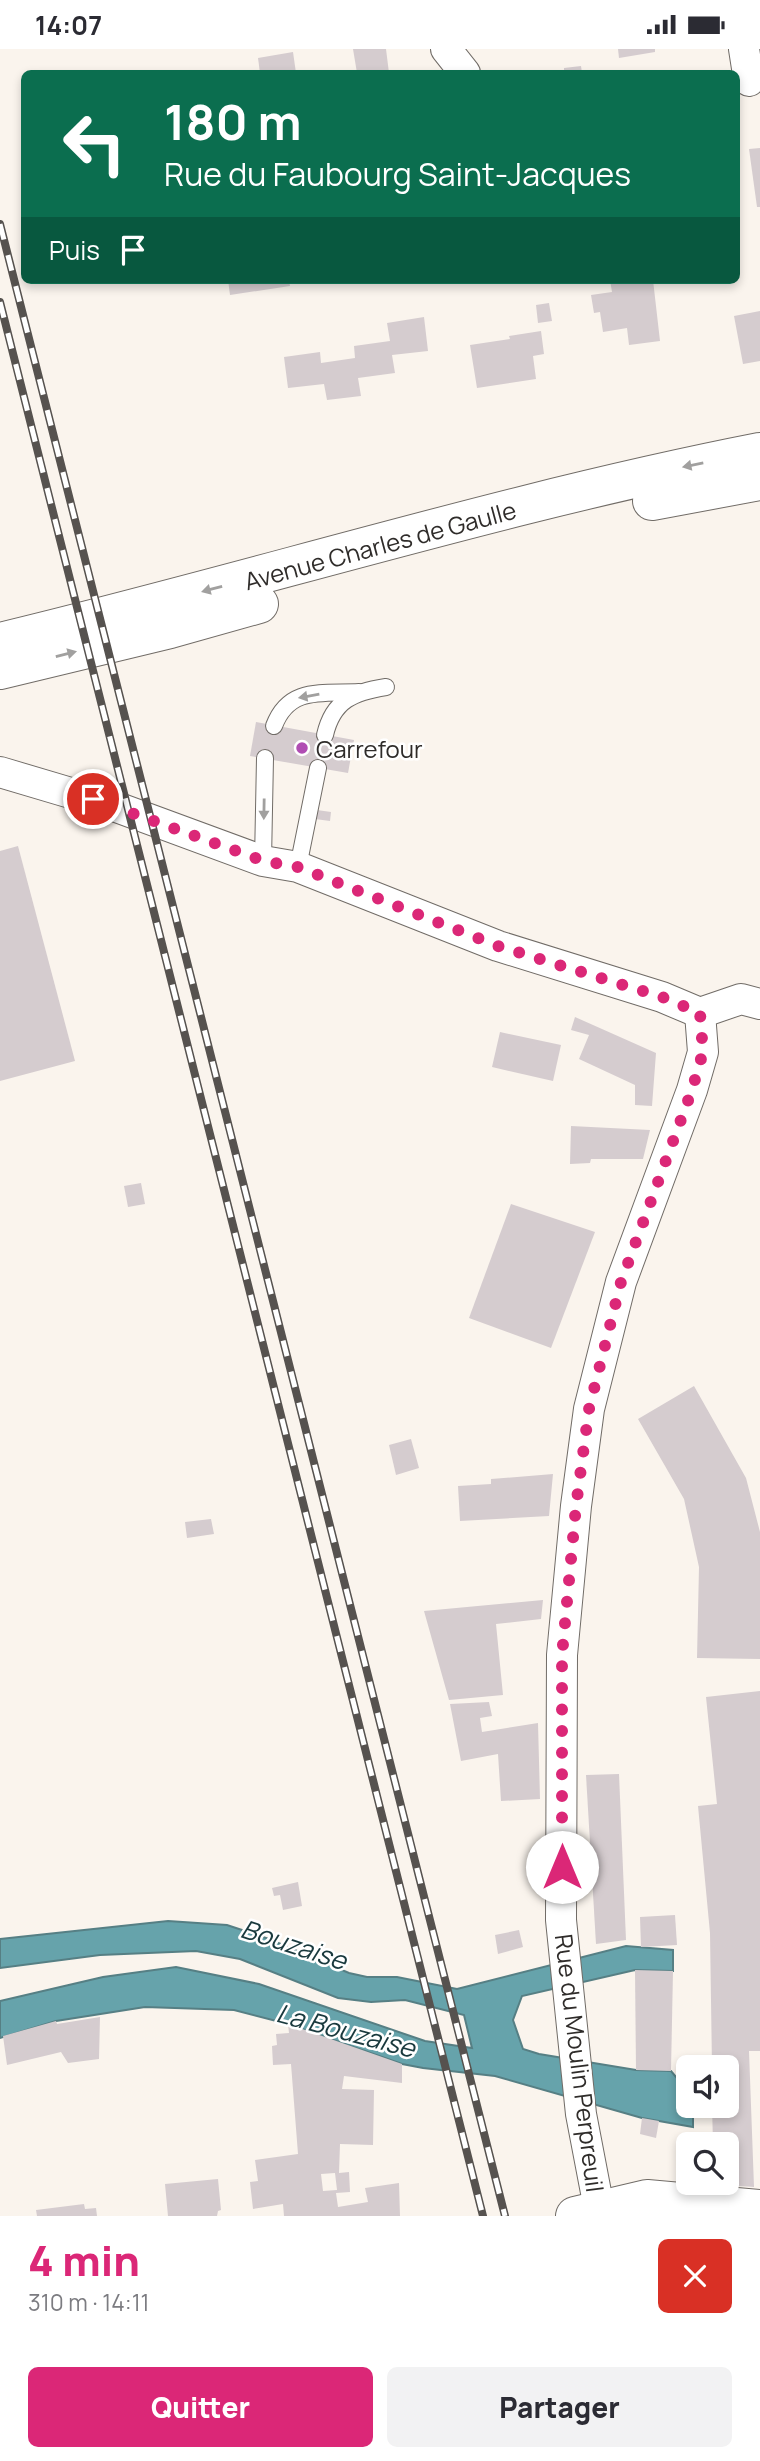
<!DOCTYPE html>
<html lang="fr">
<head>
<meta charset="utf-8">
<style>
	:root { --surface:#fff; --page:#f2f2f3; --text:#2b2b33; --muted:#7c7c81; --accent:#db2777 }
	body { margin:0; font-family:Manrope,sans-serif; background:var(--page); color:var(--text); height:100vh; display:flex; flex-direction:column; font-size:26px; white-space:nowrap }
	* { box-sizing:border-box; margin:0 }
	p { font-size:23px; color:var(--muted) }
	.icon { flex:none; width:38px; height:38px; fill:none; stroke:currentColor; stroke-width:2; stroke-linecap:round; stroke-linejoin:round }
	.map { position:relative; height:2167px; overflow:hidden }
	.sheet { display:flex; flex-direction:column; background:var(--surface); flex:1 }
	.sheet>* { flex:none }
	.hud { position:absolute; left:21px; top:21px; width:719px; height:214px; border-radius:10px; box-shadow:0 4px 10px #0003; background:#0b6e4f; color:#fff; overflow:hidden }
	.fabs { position:absolute; left:676px; top:2006px; display:grid; gap:14px }
	.fabs a { display:grid; place-items:center; width:63px; height:63px; border-radius:10px; background:var(--surface); box-shadow:0 4px 10px #0003; font-size:35px }
	.pin { position:absolute; display:grid; place-items:center; width:60px; height:60px; color:#fff; margin:-30px; border:4px solid #fff; border-radius:50%; box-shadow:0 2px 7px #0007 }
	.me { position:absolute; width:77px; margin:-38px; rotate:0deg; stroke-linejoin:round; filter:drop-shadow(0 0 5px #0008) }
	.turn { display:flex; align-items:center; gap:24px; height:147px; padding:0 28px; font-size:32px }
	.turn .icon { width:91px; height:91px; stroke-width:2.5 }
	.turn b { display:block; font-size:49px; line-height:60px }
	.then { display:flex; align-items:center; height:66px; padding:0 28px; background:#0003; gap:14px; font-size:26px }
	.round { display:grid; place-items:center; flex:none; width:74px; height:74px; border-radius:10px; background:var(--page) }
	.overview { display:flex; align-items:center; justify-content:space-between; height:119px; padding:0 28px }
	h1 { font-size:42px; font-weight:800; line-height:52px; color:var(--accent) }
	.button { display:flex; gap:14px; margin-top:auto; padding:14px 28px }
	.button a { flex:1; height:80px; border-radius:10px; background:var(--accent); color:#fff; font-size:28px; font-weight:800; line-height:80px; text-align:center }
	.button a+a { background:var(--page); color:var(--text) }
	.status { display:flex; justify-content:space-between; align-items:center; height:49px; padding:0 35px; background:var(--surface); direction:ltr }
	.status svg { height:19px; fill:currentColor }
	.map>svg:first-child { display:block }
	.water { fill:#66a3ab; stroke:#567f84; stroke-width:2 }
	.building { fill:#d5cccf; fill-rule:evenodd }
	.lines { fill:none; stroke-linecap:round; stroke-linejoin:round }
	.lane-casing { stroke:#716c67; stroke-width:18 }
	.street-casing { stroke:#716c67; stroke-width:32 }
	.secondary-casing { stroke:#716c67; stroke-width:40 }
	.primary-casing { stroke:#716c67; stroke-width:40 }
	.lane { stroke:#fff; stroke-width:16 }
	.street { stroke:#fff; stroke-width:30 }
	.secondary { stroke:#fff; stroke-width:38 }
	.primary { stroke:#fff; stroke-width:38 }
	.rail-casing { stroke:#56524f; stroke-width:8 }
	.rail { stroke:#fff; stroke-width:5; stroke-dasharray:16; stroke-linecap:butt }
	.oneway { fill:#a1a09f }
	.route { stroke:#db2777; stroke-width:12; stroke-dasharray:0 21.6 }
	.poi-dot { fill:#b04db3; stroke:#fff; stroke-width:2.5 }
	.labels { text-anchor:middle; dominant-baseline:central; stroke-width:5; stroke-linejoin:round; paint-order:stroke }
	.street-label { font-size:24px; fill:#2f2c2a; stroke:#fff }
	.poi-label { font-size:24px; fill:#2f2c2a; stroke:#fff; text-anchor:start }
	.water-label { font-size:26px; font-style:italic; fill:#19393d; stroke:#fff }
</style>
</head>
<body>
<div class="status"><b>14:07</b><svg viewBox="0 0 49 12"><path d="M0 12V9h3v3zM5 12V6h3v6zM10 12V3h3v9zM15 12V0h3v12zM26 1h20v11H26zM47 4h2v5h-2z"/></svg></div>
<div class="map">
<svg width="760" height="2167" viewBox="0 0 760 2167">
	<rect width="100%" height="100%" fill="#faf4ed"/>
	<!-- water -->
	<polygon class="water" points="168,1872 227,1876 269,1890 349,1924 367,1928 397,1928 457,1940 626,1897 673,1901 673,1922 635,1921 522,1947 513,1971 523,2000 539,2005 636,2021 671,2022 688,2042 688,2056 693,2056 693,2078 642,2069 495,2027 423,2019 402,2015 288,1975 234,1961 145,1958 56,1972 0,1989 0,1952 103,1928 176,1918 259,1935 425,1992 472,1999 464,1966 405,1951 371,1953 338,1949 240,1910 196,1902 100,1906 0,1919 0,1890"/>
	<!-- building -->
	<g class="building">
		<polygon points="353,0 386,0 389,24 357,24"/>
		<polygon points="618,0 655,0 655,3 619,9"/>
		<polygon points="293,3 296,24 260,24 258,9"/>
		<polygon points="581,17 582,24 564,24 564,19"/>
		<polygon points="760,99 760,158 757,158 749,100"/>
		<polygon points="228,231 289,231 290,237 230,246"/>
		<polygon points="610,231 653,231 660,292 629,296 627,279 603,283 600,263 594,264 591,246 612,243"/>
		<polygon points="549,254 552,272 538,274 536,256"/>
		<polygon points="760,262 760,312 743,315 734,267"/>
		<polygon points="424,268 428,302 392,306 395,324 358,329 361,347 327,351 324,335 288,339 284,308 320,303 321,314 355,309 354,297 390,292 387,274"/>
		<polygon points="541,282 544,305 533,307 536,330 477,339 470,296 510,290 509,287"/>
		<polygon points="256,673 354,691 348,724 250,707"/>
		<polygon points="317,761 331,763 330,772 315,770"/>
		<polygon points="18,797 75,1012 0,1032 0,802"/>
		<polygon points="575,968 656,1004 652,1057 635,1056 635,1036 579,1010 589,986 571,981"/>
		<polygon points="500,983 561,996 553,1032 492,1018"/>
		<polygon points="571,1077 650,1081 643,1110 591,1110 590,1114 570,1115"/>
		<polygon points="141,1134 145,1155 128,1158 124,1137"/>
		<polygon points="511,1155 595,1183 551,1299 469,1269"/>
		<polygon points="694,1337 746,1429 760,1483 760,1610 697,1609 699,1518 684,1450 638,1370"/>
		<polygon points="411,1390 419,1419 396,1426 389,1396"/>
		<polygon points="553,1425 549,1467 460,1472 458,1437 491,1435 491,1430"/>
		<polygon points="211,1470 214,1485 187,1489 185,1473"/>
		<polygon points="543,1551 541,1570 496,1575 503,1646 449,1651 424,1562"/>
		<polygon points="760,1642 760,2002 749,2002 754,2138 726,2136 726,2095 713,2095 712,2056 726,2056 726,2018 712,2018 710,1884 698,1757 717,1755 706,1648"/>
		<polygon points="489,1653 492,1667 480,1669 482,1683 538,1674 540,1750 501,1752 498,1705 461,1712 450,1655"/>
		<polygon points="619,1725 626,1891 596,1895 586,1726"/>
		<polygon points="298,1833 302,1857 283,1861 280,1846 274,1847 272,1839"/>
		<polygon points="675,1866 677,1896 641,1898 640,1868"/>
		<polygon points="519,1881 523,1898 498,1905 495,1886"/>
		<polygon points="635,1921 673,1922 671,2022 636,2021"/>
		<polygon points="100,1968 99,2010 68,2014 61,2003 7,2016 3,1987 56,1972 57,1975"/>
		<path d="M288 1975 402 2015V2034L344 2027 342 2040 374 2041 373 2096 340 2095 339 2124 349 2123 350 2143 336 2144 338 2158 368 2153 365 2139 399 2134 400 2167H284L283 2155 253 2160 250 2133 258 2132 255 2111 298 2105 291 2015 273 2016 272 1997 277 1996 276 1985 289 1984ZM335 2124 337 2141 323 2142 321 2125Z"/>
		<polygon points="642,2069 659,2072 656,2089 640,2085"/>
		<polygon points="218,2130 221,2161 218,2162 217,2167 168,2167 165,2135"/>
		<polygon points="84,2155 85,2160 96,2159 97,2167 37,2167 36,2161"/>
	</g>
	<g class="lines">
		<defs>
			<g id="lane">
				<path d="M274 677C289 637 322 645 359 643"/>
				<path d="M325 686C333 651 354 643 386 638"/>
				<polyline points="263,812 265,709"/>
				<polyline points="298,818 318,719"/>
			</g>
			<g id="street">
				<polyline points="446,0 465,24"/>
				<polyline points="744,0 749,32"/>
				<polyline points="0,723 111,756 263,812 298,818 498,897 662,948 700,964 741,950 760,955"/>
				<polyline points="599,2159 581,2065 561,1871 562,1606 576,1457 589,1360 621,1233 692,1041 703,1003 700,964"/>
			</g>
			<polyline id="secondary" points="575,2167 647,2150 760,2160"/>
			<g id="primary">
				<polyline points="652,452 760,432"/>
				<path d="M0 593C254 532 504 453 760 403"/>
				<polyline points="0,621 170,580 259,555"/>
			</g>
		</defs>
		<!-- lane casing -->
		<use href="#lane" class="lane-casing"/>
		<!-- street casing -->
		<use href="#street" class="street-casing"/>
		<!-- secondary casing -->
		<use href="#secondary" class="secondary-casing"/>
		<!-- primary casing -->
		<use href="#primary" class="primary-casing"/>
		<!-- lane -->
		<use href="#lane" class="lane"/>
		<!-- street -->
		<use href="#street" class="street"/>
		<!-- secondary -->
		<use href="#secondary" class="secondary"/>
		<!-- primary -->
		<use href="#primary" class="primary"/>
		<defs>
			<g id="rail">
				<polyline points="0,175 505,2167"/>
				<polyline points="0,253 483,2167"/>
			</g>
		</defs>
		<!-- rail casing -->
		<use href="#rail" class="rail-casing"/>
		<!-- rail -->
		<use href="#rail" class="rail"/>
	</g>
	<!-- one-way arrows -->
	<defs><path id="oneway-solid" d="M-6-.8H1V-3.2L6.5 0L1 3.2V.8H-6Z" transform="scale(1.75)"/></defs>
	<g class="oneway">
		<use href="#oneway-solid" transform="translate(693 416) rotate(169)"/>
		<use href="#oneway-solid" transform="translate(212 540) rotate(165)"/>
		<use href="#oneway-solid" transform="translate(66 605) rotate(-14)"/>
		<use href="#oneway-solid" transform="translate(309 647) rotate(170)"/>
		<use href="#oneway-solid" transform="translate(264 760) rotate(91)"/>
	</g>
	<g class="lines">
		<!-- route -->
		<polyline class="route" points="93,750 264,812 298,818 498,897 662,948 700,964 703,1003 692,1041 621,1233 589,1360 576,1457 562,1606 562,1818"/>
	</g>
	<!-- markers -->
	<circle class="poi-dot" cx="302" cy="699" r="7"/>
	<g class="labels">
		<!-- street labels -->
		<g class="street-label">
			<text transform="translate(380 496) rotate(-15)">Avenue Charles de Gaulle</text>
			<text transform="translate(580 2014) rotate(83)">Rue du Moulin Perpreuil</text>
		</g>
		<!-- poi labels -->
		<g class="poi-label">
			<text x="316" y="699">Carrefour</text>
		</g>
		<!-- water labels -->
		<g class="water-label">
			<text transform="translate(294 1895) rotate(18)">Bouzaise</text>
			<text transform="translate(346 1981) rotate(15)">La Bouzaise</text>
		</g>
	</g>
</svg>
<div class="fabs">
<a><svg class="icon" aria-label="sound" viewBox="0 0 24 24"><path d="M4 9h4l5-4v14l-5-4H4zM17 9q2 3 0 6"/></svg></a>
<a><svg class="icon" aria-label="search" viewBox="0 0 24 24"><circle cx="10" cy="10" r="6"/><path d="M15 15l6 6"/></svg></a>
</div>
<div class="pin" style="left:93px;top:750px;background:#d93025"><svg class="icon" aria-label="arrive" viewBox="0 0 24 24"><path d="M6 21V4h12l-3 4 3 4H6"/></svg></div>
<svg class="me" style="left:562px;top:1818px" viewBox="-20 -20 40 40"><circle r="19" fill="#fff"/><path d="M0-13L10 11 0 6-10 11z" fill="#db2777"/></svg>
<div class="hud">
<div class="turn"><svg class="icon" aria-label="left" viewBox="0 0 24 24"><path d="M17 20v-9H6M10 6l-5 5 5 5"/></svg><div><b>180 m</b>Rue du Faubourg Saint-Jacques</div></div>
<div class="then">Puis<svg class="icon" aria-label="arrive" viewBox="0 0 24 24"><path d="M6 21V4h12l-3 4 3 4H6"/></svg></div>
</div>
</div>
<section class="sheet">
<div class="overview"><div><h1>4 min</h1><p>310 m · 14:11</p></div><a class="round" style="background:#d93025;color:#fff"><svg class="icon" aria-label="close" viewBox="0 0 24 24"><path d="M6 6l12 12M18 6L6 18"/></svg></a></div>
<div class="button"><a>Quitter</a><a>Partager</a></div>
</section>
</body>
</html>
